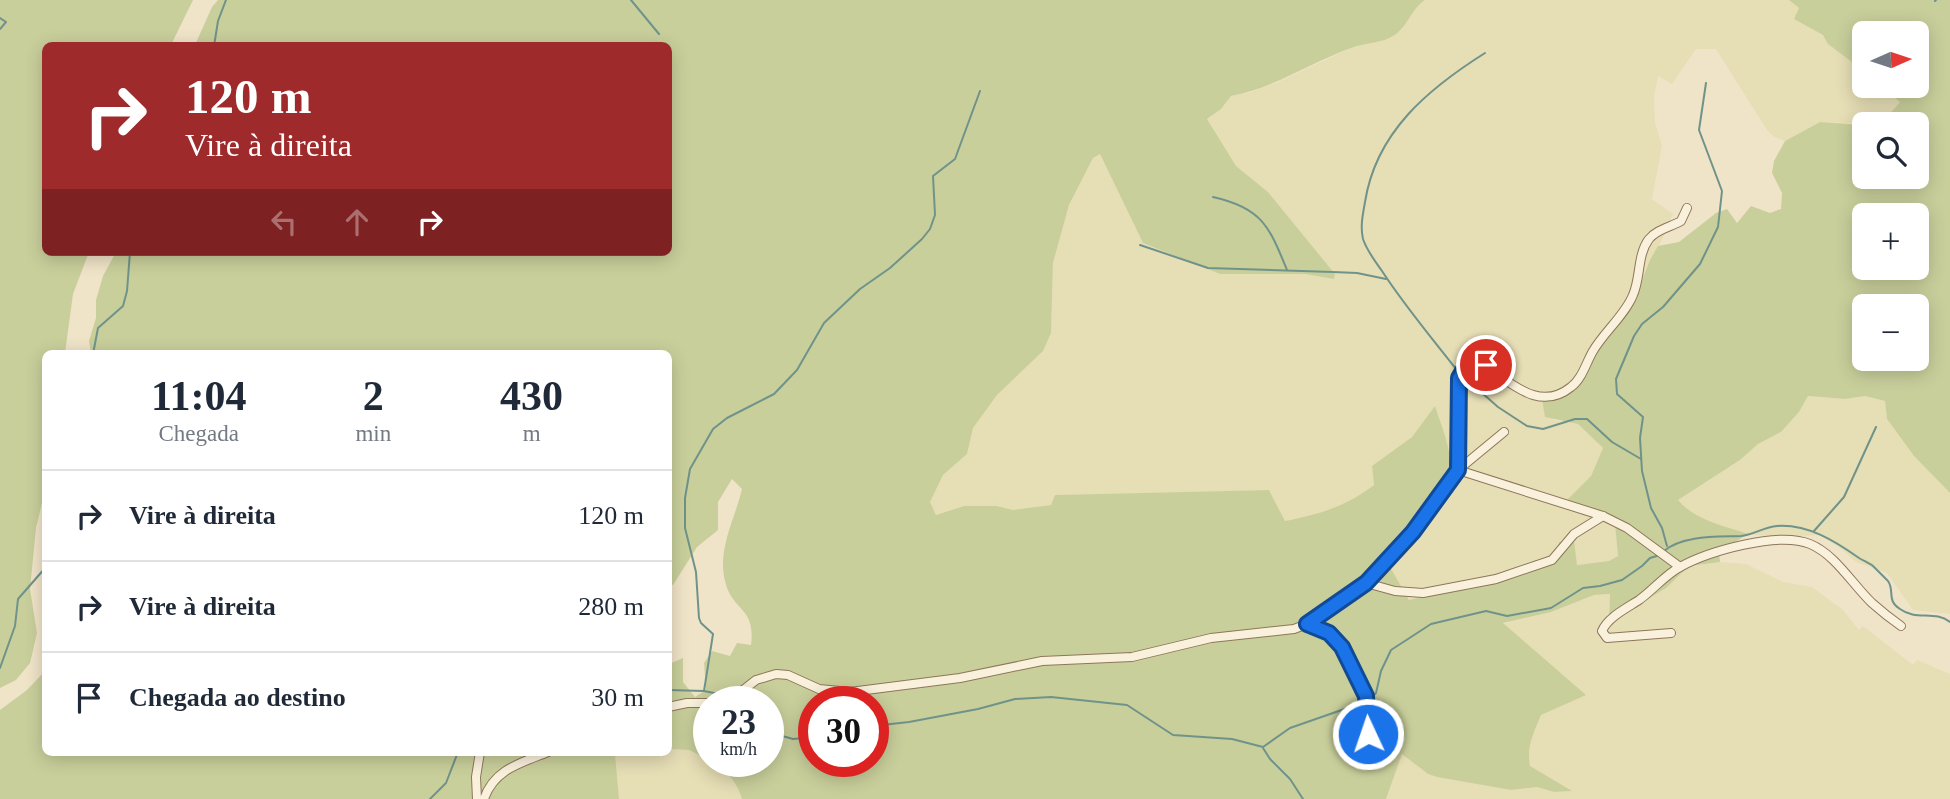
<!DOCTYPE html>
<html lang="pt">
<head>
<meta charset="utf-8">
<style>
	:root { --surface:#fff; --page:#f6f6f7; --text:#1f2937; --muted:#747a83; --line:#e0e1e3 }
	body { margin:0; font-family:Georgia,serif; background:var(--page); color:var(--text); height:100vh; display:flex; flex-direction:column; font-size:26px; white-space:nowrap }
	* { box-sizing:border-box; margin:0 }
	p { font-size:23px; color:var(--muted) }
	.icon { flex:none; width:38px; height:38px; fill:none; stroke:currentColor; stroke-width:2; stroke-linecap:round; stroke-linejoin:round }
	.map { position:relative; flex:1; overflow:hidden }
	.side { position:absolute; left:42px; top:350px; width:630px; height:406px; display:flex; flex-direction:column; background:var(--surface); border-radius:10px; box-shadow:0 4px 18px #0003 }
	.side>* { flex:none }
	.banner { position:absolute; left:42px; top:42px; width:630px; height:214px; border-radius:10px; box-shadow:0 4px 18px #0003; background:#9e2a2b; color:#fff; overflow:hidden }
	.needle { width:46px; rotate:87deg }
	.controls { position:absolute; left:1852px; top:21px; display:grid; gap:14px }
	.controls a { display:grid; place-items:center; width:77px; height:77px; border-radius:10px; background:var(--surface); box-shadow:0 4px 18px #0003; font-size:35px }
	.speed { position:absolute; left:693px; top:686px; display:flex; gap:14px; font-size:35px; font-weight:700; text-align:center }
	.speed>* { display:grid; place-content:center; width:91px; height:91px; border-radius:50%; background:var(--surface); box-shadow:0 4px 18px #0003; line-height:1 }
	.speed small { font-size:18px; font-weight:400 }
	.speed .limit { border:10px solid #d22; background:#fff; color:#111 }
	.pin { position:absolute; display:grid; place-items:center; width:60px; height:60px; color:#fff; margin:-30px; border:4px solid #fff; border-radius:50%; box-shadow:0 2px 7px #0007 }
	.me { position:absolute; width:77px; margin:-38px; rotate:357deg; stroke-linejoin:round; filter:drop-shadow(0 0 5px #0008) }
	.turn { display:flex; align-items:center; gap:24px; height:147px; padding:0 28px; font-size:32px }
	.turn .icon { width:91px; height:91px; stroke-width:2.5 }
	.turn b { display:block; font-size:49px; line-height:60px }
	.lanes { display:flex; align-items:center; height:66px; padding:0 28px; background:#0003; justify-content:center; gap:35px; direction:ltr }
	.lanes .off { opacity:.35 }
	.eta { display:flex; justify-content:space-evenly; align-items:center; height:119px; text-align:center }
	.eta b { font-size:42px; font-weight:700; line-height:49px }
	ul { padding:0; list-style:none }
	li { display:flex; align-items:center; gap:21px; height:91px; padding:0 28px; border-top:2px solid var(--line) }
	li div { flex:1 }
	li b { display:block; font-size:26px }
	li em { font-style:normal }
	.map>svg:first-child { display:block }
	.farmland { fill:#e6deb5 }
	.green { fill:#c9cf9b; fill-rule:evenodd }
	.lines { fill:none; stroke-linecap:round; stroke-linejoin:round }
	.stream { stroke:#6f938a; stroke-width:2 }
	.minor-casing { stroke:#8d765c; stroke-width:10 }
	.minor { stroke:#faf1dc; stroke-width:8 }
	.route-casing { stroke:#114b97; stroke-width:18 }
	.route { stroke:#1a73e8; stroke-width:12 }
</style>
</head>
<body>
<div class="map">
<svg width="1950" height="799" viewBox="0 0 1950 799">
	<rect width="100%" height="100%" fill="#f0e4c8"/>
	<!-- farmland -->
	<g class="farmland">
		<polygon points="1425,0 1789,0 1799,8 1795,19 1823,35 1864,71 1864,86 1881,86 1900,102 1881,124 1820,122 1785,141 1773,136 1767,130 1716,49 1696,49 1672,84 1658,76 1654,97 1655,122 1662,146 1652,199 1673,214 1662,240 1650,260 1634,300 1553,420 1578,424 1603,448 1591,476 1615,524 1618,556 1609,561 1576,565 1559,543 1558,555 1530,569 1409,600 1390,568 1410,546 1442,500 1435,407 1412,437 1372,466 1374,485 1356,498 1324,513 1285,521 1269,490 1056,495 1051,505 1013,510 997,506 964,506 936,515 930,502 943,475 967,454 973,428 997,395 1043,351 1051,332 1053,263 1069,205 1093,158 1100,154 1143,243 1220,274 1306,274 1334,279 1335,274 1268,192 1236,166 1207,119 1221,109 1231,96 1248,93 1278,82 1353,47 1393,36 1406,21 1415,6"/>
		<polygon points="1808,396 1845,399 1865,396 1885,401 1887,419 1914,456 1950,493 1950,614 1913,610 1887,573 1856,562 1839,547 1819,535 1777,537 1748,534 1701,519 1685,509 1677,500 1740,460 1758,444 1781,432 1799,412"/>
		<polygon points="1720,562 1746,564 1783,582 1812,587 1842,609 1859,630 1863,626 1913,665 1917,660 1950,674 1950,799 1386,799 1402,753 1428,774 1437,777 1511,790 1537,787 1554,792 1570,791 1530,766 1528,756 1531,738 1541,715 1585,695 1502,624 1551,612 1594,595 1610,594 1609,619 1614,620 1666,588 1689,566"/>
		<polygon points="669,749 689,750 722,767 739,787 742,799 619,799 615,753 668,752"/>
	</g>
	<!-- green -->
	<g class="green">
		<polygon points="0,0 193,0 171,45 46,46 46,252 89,252 73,294 65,353 46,354 45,490 36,528 30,589 37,633 30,663 16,680 0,688"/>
		<path d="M218 0H1425C1411 9 1407 28 1393 36 1382 43 1364 43 1351 48 1310 63 1274 88 1231 96L1221 109 1207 119 1236 166 1268 192 1335 274 1334 279 1305 274H1220L1143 243 1100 154 1093 158 1069 205 1053 263 1051 333 1043 351 997 395 973 428 967 454 943 475 930 502 936 515 964 506H997L1013 510 1051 505 1055 495 1269 490 1285 521C1320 514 1345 507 1374 485L1372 466 1412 437 1435 406C1442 428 1453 453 1451 476 1450 499 1406 550 1390 567L1409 600 1530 569 1534 560 1548 562 1558 555 1559 542 1574 541 1577 565 1609 561 1618 556 1615 524 1563 504 1591 476 1603 448 1578 424 1545 417 1542 399 1575 388 1598 348 1634 300 1650 260 1658 246 1679 242 1716 213 1727 209 1737 223 1751 206 1770 213 1781 209 1782 193 1772 173 1774 161 1785 141 1820 122 1864 125V177H1916V124H1881L1900 102 1881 86H1916V33H1864V71L1828 44 1823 35 1794 19 1799 8 1789 0H1950V493L1914 456 1887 419 1885 401 1865 396 1845 399 1808 396 1799 412 1781 432 1758 444 1740 460 1678 500C1696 521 1723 525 1748 534L1719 552 1720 562 1689 566 1666 588 1614 620H1609L1610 594 1594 595 1551 612 1503 623 1586 695 1541 715C1534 732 1526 747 1530 766L1572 791 1554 792 1537 787 1511 790 1437 777 1428 774 1402 754 1386 799H742C737 782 726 769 710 761H768V702H709V760L689 750 669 749V664L683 658V682L695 697 706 690 704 663 712 651 730 656 737 643 751 645C756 606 732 612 725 581 717 549 735 519 742 489L732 479 718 502V530L697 547 673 585 669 584 668 354H91L89 341 96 318V300L103 276 116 252H668V46L195 45 212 7ZM1864 215H1916V268H1864ZM1864 306H1916V359H1864ZM814 702H873V761H814Z"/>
		<polygon points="45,671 46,752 615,753 619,799 0,799 0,710 27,690"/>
	</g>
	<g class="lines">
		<!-- stream -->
		<g class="stream">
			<polyline points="631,0 659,34"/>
			<polyline points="1935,1 1936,0"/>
			<polyline points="0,18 6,22 0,29"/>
			<polyline points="214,46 218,21 226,0"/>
			<path d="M1213 197C1262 208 1269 226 1287 270"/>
			<polyline points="1140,245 1208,268 1333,272 1357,273 1386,279"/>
			<polyline points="93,354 98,328 123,306 127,291 130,252"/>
			<path d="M1456 369C1431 337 1404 305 1382 271 1375 261 1367 251 1363 239 1360 226 1363 214 1365 202 1376 132 1428 89 1485 53"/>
			<polyline points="1465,378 1498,407 1527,426 1543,429 1575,419 1587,419 1612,442 1641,459"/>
			<polyline points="1814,531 1844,497 1876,427"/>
			<polyline points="1667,546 1662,528 1651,508 1642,471 1640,438 1643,417 1617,394 1616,379 1634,336 1642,324 1663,307 1700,264 1718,227 1722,191 1699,130 1706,83"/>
			<path d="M1664 551C1683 535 1717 537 1741 536 1753 535 1764 527 1777 526 1808 524 1835 541 1859 558 1864 561 1869 563 1873 566 1876 569 1886 579 1888 581 1895 591 1886 600 1900 609 1916 621 1935 610 1950 622"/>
			<polyline points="0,668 15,626 18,599 46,567"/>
			<polyline points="668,690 704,691 729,696"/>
			<polyline points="704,691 713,634 701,623 699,618 696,572 685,528 685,498 690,469 713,429 727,418 774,394 797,370 824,323 860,289 890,268 922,239 930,229 935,215 933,176 955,159 980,91"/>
			<polyline points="1369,700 1376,693 1381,671 1391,650 1431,624 1486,611 1507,616 1551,608 1583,588 1600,586 1622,580 1642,566 1650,558 1660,555"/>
			<polyline points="873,726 909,722 978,709 1015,699 1051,697 1127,705 1173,735 1232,739 1263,747 1290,728 1356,705"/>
			<polyline points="768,732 793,739 814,737"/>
			<polyline points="1263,748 1270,759 1290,779 1303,799"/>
			<polyline points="430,799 446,783 458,752"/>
		</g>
		<defs>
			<g id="minor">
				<path d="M1680 567 1627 528 1603 516 1458 470C1458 448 1453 386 1463 370 1483 339 1524 425 1571 387 1582 379 1586 363 1593 351 1604 332 1625 315 1633 295 1641 277 1637 255 1649 239 1657 229 1671 227 1681 221L1687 208"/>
				<polyline points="1366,583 1395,591 1423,593 1496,579 1552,560 1574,534 1603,516"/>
				<polyline points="1307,624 1329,633 1341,647 1366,696 1368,734"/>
				<path d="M1671 633 1607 638 1602 631C1608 617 1627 608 1639 600 1653 590 1665 575 1680 567 1709 551 1779 531 1810 544 1836 555 1852 584 1872 603 1881 611 1891 619 1901 626"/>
				<polyline points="728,702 756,680 776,674 788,675 819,689 850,692 960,678 1042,661 1132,657 1211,638 1294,629 1307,624 1366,583 1413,532 1458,470 1504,432"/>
				<polyline points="668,707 687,703 709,703"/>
				<polyline points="477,799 476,777 480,752"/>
				<path d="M484 799C494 769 521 763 548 752"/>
			</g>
		</defs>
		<!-- minor casing -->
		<use href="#minor" class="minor-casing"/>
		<!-- minor -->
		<use href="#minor" class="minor"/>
	</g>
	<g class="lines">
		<defs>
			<polyline id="route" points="1368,734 1366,696 1342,647 1329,633 1307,624 1366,583 1413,532 1458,470 1459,378 1468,363 1475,362 1486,365"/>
		</defs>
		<!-- route casing -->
		<use href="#route" class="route-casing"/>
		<!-- route -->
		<use href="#route" class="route"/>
	</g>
</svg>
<div class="controls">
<a><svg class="needle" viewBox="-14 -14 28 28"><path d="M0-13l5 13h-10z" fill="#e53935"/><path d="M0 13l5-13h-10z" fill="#747a83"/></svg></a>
<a><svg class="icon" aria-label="search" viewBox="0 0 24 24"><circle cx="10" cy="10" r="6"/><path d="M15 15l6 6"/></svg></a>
<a>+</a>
<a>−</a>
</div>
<div class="speed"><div>23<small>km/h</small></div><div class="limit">30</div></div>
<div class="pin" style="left:1486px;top:365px;background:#d93025"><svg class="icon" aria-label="arrive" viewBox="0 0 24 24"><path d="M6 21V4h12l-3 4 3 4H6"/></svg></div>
<svg class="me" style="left:1368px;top:734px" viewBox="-20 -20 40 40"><circle r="17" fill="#1a73e8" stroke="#fff" stroke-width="3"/><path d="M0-11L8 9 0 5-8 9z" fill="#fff"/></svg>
<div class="banner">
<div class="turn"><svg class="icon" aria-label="right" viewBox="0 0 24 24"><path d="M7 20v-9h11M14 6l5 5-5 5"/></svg><div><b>120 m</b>Vire à direita</div></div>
<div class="lanes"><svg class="icon off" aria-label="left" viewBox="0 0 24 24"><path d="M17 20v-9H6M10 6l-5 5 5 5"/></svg><svg class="icon off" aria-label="ahead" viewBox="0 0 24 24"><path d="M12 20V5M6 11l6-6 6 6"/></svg><svg class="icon" aria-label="right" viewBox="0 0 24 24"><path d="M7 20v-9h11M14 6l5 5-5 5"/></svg></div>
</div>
<section class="side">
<div class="eta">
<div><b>11:04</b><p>Chegada</p></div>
<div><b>2</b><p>min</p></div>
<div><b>430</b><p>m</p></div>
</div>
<ul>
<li><svg class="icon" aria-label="right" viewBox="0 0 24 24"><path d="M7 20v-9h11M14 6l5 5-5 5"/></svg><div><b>Vire à direita</b></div><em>120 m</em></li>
<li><svg class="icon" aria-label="right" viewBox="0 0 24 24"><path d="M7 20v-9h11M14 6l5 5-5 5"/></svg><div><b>Vire à direita</b></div><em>280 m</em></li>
<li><svg class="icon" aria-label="arrive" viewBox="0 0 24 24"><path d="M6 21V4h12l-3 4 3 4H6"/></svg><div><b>Chegada ao destino</b></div><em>30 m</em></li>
</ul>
</section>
</div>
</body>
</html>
